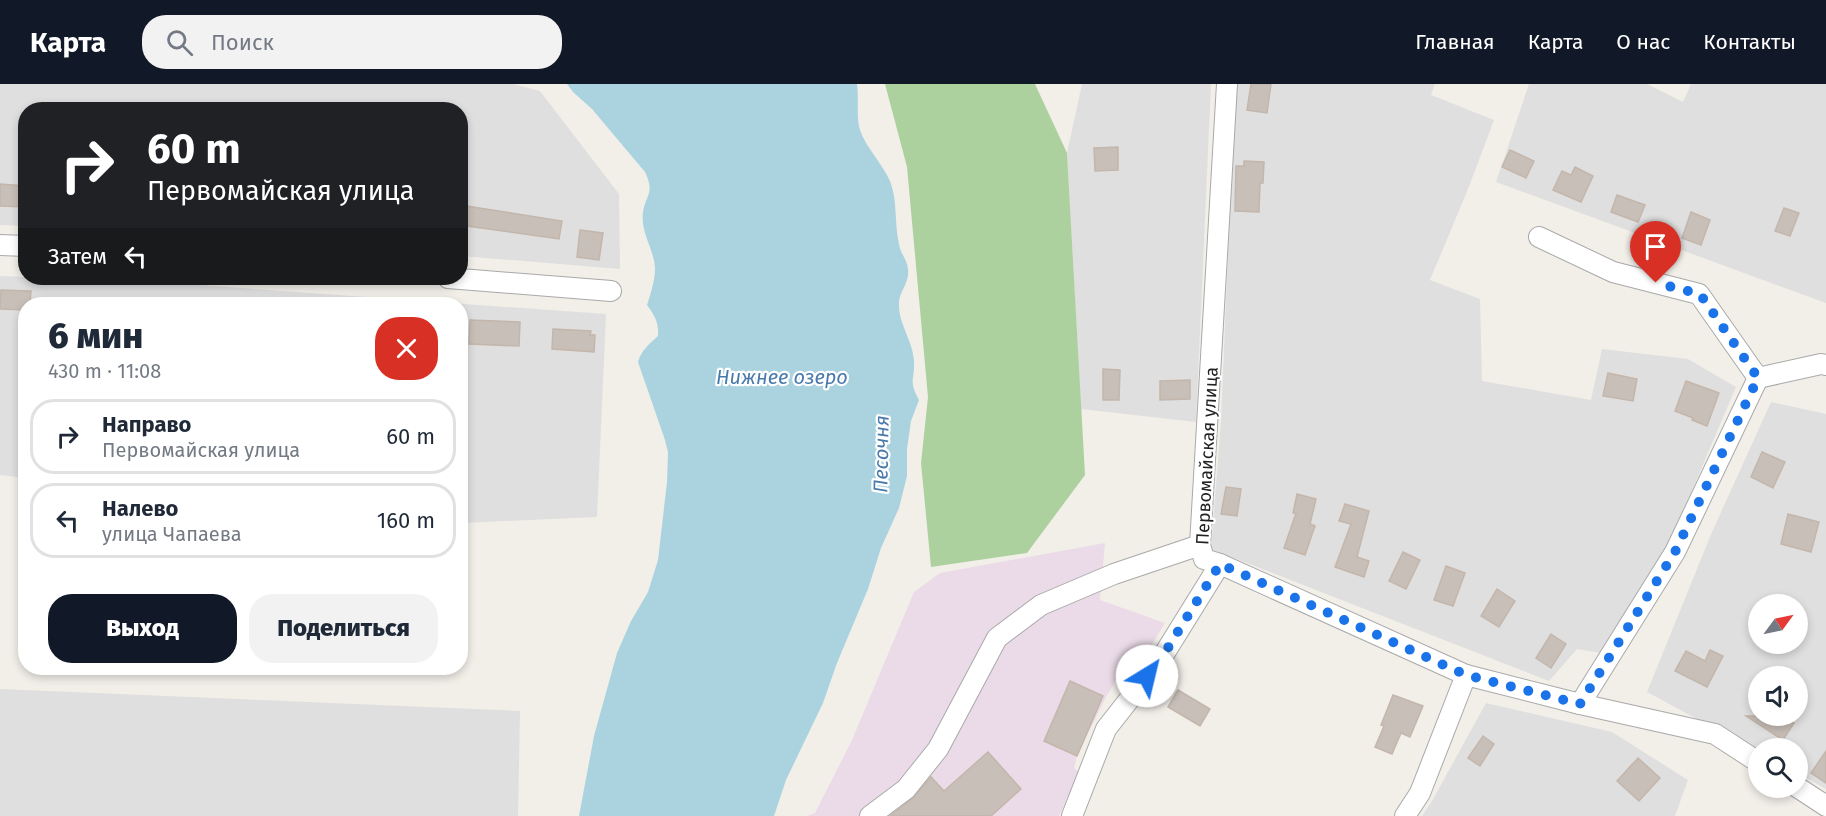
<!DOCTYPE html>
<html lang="ru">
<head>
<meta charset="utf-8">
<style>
	:root { --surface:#fff; --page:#f2f2f3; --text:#1f2937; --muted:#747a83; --line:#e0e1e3; --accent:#111827 }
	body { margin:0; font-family:"Fira Sans",sans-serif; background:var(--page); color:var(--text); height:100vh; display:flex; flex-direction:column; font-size:22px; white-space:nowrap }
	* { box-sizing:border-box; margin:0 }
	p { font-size:20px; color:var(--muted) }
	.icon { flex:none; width:33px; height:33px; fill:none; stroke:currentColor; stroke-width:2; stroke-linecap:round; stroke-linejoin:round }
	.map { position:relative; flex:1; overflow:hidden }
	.sheet { position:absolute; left:18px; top:213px; width:450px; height:378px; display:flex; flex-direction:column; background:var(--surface); border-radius:24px; box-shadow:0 3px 9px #0003 }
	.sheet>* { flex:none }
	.guide { position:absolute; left:18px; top:18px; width:450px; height:183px; border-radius:24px; box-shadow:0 3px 9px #0003; background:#202124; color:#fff; overflow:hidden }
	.needle { width:39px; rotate:57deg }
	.fabs { position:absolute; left:1748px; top:510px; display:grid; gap:12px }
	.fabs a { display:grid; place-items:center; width:60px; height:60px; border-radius:50%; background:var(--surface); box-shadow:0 3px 9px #0003; font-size:30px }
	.pin { position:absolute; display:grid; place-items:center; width:51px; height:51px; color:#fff; margin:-62px -26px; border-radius:50% 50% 50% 0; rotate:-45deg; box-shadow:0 0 6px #0007 }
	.pin .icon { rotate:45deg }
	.me { position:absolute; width:66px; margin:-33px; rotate:36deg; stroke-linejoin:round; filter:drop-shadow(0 0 4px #0008) }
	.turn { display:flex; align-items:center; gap:21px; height:126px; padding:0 30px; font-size:27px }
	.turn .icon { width:78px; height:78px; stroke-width:2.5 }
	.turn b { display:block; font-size:42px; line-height:51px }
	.then { display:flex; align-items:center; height:57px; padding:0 30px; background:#0003; gap:12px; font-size:22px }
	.round { display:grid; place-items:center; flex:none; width:63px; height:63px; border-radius:24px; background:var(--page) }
	.headline { display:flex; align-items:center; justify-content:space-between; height:102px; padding:0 30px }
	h1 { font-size:36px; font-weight:800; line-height:45px }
	.button { display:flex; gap:12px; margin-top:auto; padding:12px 30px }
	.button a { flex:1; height:69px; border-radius:24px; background:var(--accent); color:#fff; font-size:24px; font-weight:800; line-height:69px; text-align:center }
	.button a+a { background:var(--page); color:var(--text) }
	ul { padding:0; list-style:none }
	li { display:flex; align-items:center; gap:18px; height:75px; margin:0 12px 9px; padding:0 18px; border:3px solid var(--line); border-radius:24px }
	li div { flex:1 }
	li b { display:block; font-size:22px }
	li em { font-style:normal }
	header { display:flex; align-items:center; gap:36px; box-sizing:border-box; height:84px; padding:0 30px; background:var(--accent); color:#fff }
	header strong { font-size:28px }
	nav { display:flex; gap:33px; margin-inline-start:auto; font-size:21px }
	.search { width:420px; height:54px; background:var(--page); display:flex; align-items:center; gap:15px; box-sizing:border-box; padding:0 21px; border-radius:24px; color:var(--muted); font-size:22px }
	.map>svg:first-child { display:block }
	.residential { fill:#e0dfdf; fill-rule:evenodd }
	.industrial { fill:#ebdbe8 }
	.forest { fill:#add19e }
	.water { fill:#aad3df }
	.building { fill:#c7bfb8; stroke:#c4b6ab; stroke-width:1.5 }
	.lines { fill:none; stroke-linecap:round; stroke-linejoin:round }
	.minor-casing { stroke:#a9a9a9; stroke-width:22 }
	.minor { stroke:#fff; stroke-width:20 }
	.route { stroke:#1a73e8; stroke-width:10; stroke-dasharray:0 18 }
	.labels { text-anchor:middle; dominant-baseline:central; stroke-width:4.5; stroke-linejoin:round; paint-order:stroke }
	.street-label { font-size:18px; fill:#222; stroke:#fff }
	.water-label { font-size:20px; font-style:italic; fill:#4a7aab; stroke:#fff }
</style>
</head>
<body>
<header>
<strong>Карта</strong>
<div class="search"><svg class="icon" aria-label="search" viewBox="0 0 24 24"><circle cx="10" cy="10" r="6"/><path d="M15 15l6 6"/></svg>Поиск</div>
<nav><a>Главная</a><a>Карта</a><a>О нас</a><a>Контакты</a></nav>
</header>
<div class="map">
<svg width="1826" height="732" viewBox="0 0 1826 732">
	<rect width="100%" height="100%" fill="#f2efe9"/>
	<!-- residential -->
	<g class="residential">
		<polygon points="0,0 513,0 540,7 619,110 620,185 461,172 460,26 26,26 25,142 0,141"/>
		<polygon points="1082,0 1211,0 1196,338 1081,325 1067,69"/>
		<polygon points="1235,0 1435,0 1431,11 1494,36 1468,105 1430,196 1480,215 1482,297 1591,316 1602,265 1688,275 1736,303 1659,484 1601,569 1577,565 1549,597 1211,465 1221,337"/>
		<polygon points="1529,0 1647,0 1683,18 1691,0 1826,0 1826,219 1496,98"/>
		<polygon points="0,192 157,198 606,230 597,433 461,439 460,220 26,220 25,394 0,391"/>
		<path d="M1771 318 1826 330V705L1797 689V664H1758V668L1647 608 1712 448ZM1758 520H1797V560H1758ZM1758 592H1797V632H1758Z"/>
		<polygon points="0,605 520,627 518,732 0,732"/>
		<polygon points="1486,619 1612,648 1688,696 1675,732 1422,732 1432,717"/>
	</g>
	<!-- industrial -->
	<polygon class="industrial" points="1105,459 1100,516 1165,539 1130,597 1116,596 1106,613 1077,672 1074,684 1079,688 1059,732 807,732 815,729 852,656 914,508 940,489"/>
	<!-- forest -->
	<polygon class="forest" points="885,0 1035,0 1067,69 1085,391 1027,469 931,483 921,379 928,313 907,83"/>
	<!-- water -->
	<path class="water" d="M567 0H857C859 14 856 33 860 46 865 62 882 79 890 97 898 118 894 138 899 160 900 169 907 175 908 185 910 199 899 207 899 219 898 239 913 257 914 277 915 296 908 296 919 316L911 337 907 365V392L899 424 881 464 868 505 837 579 823 619 786 696 774 732H579L594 652 617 569 631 537 648 508 658 476 667 398 668 368 665 356 638 278C641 267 649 260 658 252 659 239 655 232 647 221 651 209 655 196 655 184 654 165 640 148 643 128 646 110 655 109 645 88L592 25 573 8Z"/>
	<!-- building -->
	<g class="building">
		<polygon points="1251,0 1271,0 1267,29 1247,26"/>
		<polygon points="1118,63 1118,86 1095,87 1094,64"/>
		<polygon points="1510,66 1534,77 1526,94 1502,83"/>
		<polygon points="1244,77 1264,78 1263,99 1260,99 1259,128 1235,127 1236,82 1244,82"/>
		<polygon points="1575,83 1593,92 1581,118 1553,106 1562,87 1571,91"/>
		<polygon points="0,100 26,102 26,123 0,122"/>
		<polygon points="1617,111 1645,121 1638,138 1611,128"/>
		<polygon points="460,121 562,137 559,155 460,141"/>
		<polygon points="1784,124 1799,129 1790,152 1775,147"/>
		<polygon points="1691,128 1710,136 1701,161 1682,154"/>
		<polygon points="580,146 603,149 599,176 577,173"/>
		<polygon points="1,206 31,207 30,220 26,220 26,226 0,225"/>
		<polygon points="470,236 520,238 519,262 469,260"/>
		<polygon points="553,245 591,247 590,251 595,251 594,268 552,265"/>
		<polygon points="1103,285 1120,286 1119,316 1103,316"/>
		<polygon points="1608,289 1637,295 1633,317 1603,312"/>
		<polygon points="1190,296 1190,315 1160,316 1160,297"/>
		<polygon points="1686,297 1719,309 1707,342 1692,336 1693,334 1675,327"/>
		<polygon points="1762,368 1785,378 1773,404 1751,393"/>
		<polygon points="1226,403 1241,405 1237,432 1221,430"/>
		<polygon points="1297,410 1316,415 1310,440 1315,442 1305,471 1284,464 1296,429 1293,429"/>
		<polygon points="1345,420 1369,427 1357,473 1369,477 1364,493 1335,483 1351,440 1339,437"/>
		<polygon points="1788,430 1819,438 1811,468 1781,460"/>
		<polygon points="1403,468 1420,476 1406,505 1389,497"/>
		<polygon points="1446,482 1465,489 1453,522 1434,516"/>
		<polygon points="1497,505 1515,517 1499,543 1481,532"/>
		<polygon points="1551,550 1566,560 1551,584 1536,574"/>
		<polygon points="1710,566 1723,572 1707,603 1675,587 1686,567 1705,577"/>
		<polygon points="1070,597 1103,612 1077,672 1044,657"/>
		<polygon points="1178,606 1210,625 1200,642 1168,623"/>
		<polygon points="1393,611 1423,622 1410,653 1401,649 1392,670 1375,663 1384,642 1381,641"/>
		<polygon points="1746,632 1783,632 1794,639 1783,656"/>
		<polygon points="1483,652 1494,660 1480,682 1468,674"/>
		<polygon points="1826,667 1826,699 1811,689"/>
		<polygon points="988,668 1021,705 991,732 890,732 913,714 931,693 944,707"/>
		<polygon points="1638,674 1660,694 1639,717 1617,697"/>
	</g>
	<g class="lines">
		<defs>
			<g id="minor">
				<polyline points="1227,0 1200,461 1204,475 1220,480 1466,591 1580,620 1715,650 1758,678"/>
				<polyline points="1539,153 1613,188 1699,210 1758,294 1821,280 1826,281"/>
				<polyline points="0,161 26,162"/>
				<polyline points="448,194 611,207"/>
				<polyline points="1580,620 1675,468 1758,294"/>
				<polyline points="1797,703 1826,722"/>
				<polyline points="870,732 906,705 938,665 997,554 1041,521 1114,490 1200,461"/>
				<polyline points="1072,732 1106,645 1161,575 1220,480"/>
				<polyline points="1405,732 1420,709 1466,591"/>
			</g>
		</defs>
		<!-- minor casing -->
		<use href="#minor" class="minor-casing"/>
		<!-- minor -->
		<use href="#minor" class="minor"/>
	</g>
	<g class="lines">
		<!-- route -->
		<polyline class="route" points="1147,592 1161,575 1220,480 1466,591 1580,620 1675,468 1758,294 1700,210 1656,199"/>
	</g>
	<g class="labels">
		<!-- street labels -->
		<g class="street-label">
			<text transform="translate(1207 372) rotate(-87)">Первомайская улица</text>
		</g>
		<!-- water labels -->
		<g class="water-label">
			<text x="782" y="293">Нижнее озеро</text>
			<text transform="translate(881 370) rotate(-89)">Песочня</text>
		</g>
	</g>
</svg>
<div class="fabs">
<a><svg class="needle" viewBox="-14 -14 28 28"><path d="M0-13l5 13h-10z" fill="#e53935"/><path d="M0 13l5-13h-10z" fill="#747a83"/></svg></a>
<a><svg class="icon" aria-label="sound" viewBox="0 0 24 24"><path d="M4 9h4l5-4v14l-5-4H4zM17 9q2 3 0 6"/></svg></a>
<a><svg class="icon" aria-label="search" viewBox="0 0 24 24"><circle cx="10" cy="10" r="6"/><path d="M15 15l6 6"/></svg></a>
</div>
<div class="pin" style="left:1656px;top:199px;background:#d93025"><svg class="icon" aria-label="arrive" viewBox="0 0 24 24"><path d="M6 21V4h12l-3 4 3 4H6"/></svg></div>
<svg class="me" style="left:1147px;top:592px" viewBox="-20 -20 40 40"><circle r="19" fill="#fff"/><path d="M0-13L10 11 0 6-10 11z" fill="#1a73e8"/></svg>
<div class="guide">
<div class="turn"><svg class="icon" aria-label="right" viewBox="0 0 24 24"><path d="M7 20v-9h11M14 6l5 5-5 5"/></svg><div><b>60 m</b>Первомайская улица</div></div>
<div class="then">Затем<svg class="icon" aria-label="left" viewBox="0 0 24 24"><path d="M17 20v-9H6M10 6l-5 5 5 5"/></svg></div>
</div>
<section class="sheet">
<div class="headline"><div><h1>6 мин</h1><p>430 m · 11:08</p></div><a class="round" style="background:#d93025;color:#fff"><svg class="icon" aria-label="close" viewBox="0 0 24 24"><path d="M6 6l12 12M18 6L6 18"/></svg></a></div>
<ul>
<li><svg class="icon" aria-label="right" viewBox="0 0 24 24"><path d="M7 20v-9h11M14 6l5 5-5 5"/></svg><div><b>Направо</b><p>Первомайская улица</p></div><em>60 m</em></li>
<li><svg class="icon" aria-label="left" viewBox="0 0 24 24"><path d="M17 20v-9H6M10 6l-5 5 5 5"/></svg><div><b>Налево</b><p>улица Чапаева</p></div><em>160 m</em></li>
</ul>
<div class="button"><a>Выход</a><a>Поделиться</a></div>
</section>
</div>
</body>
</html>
